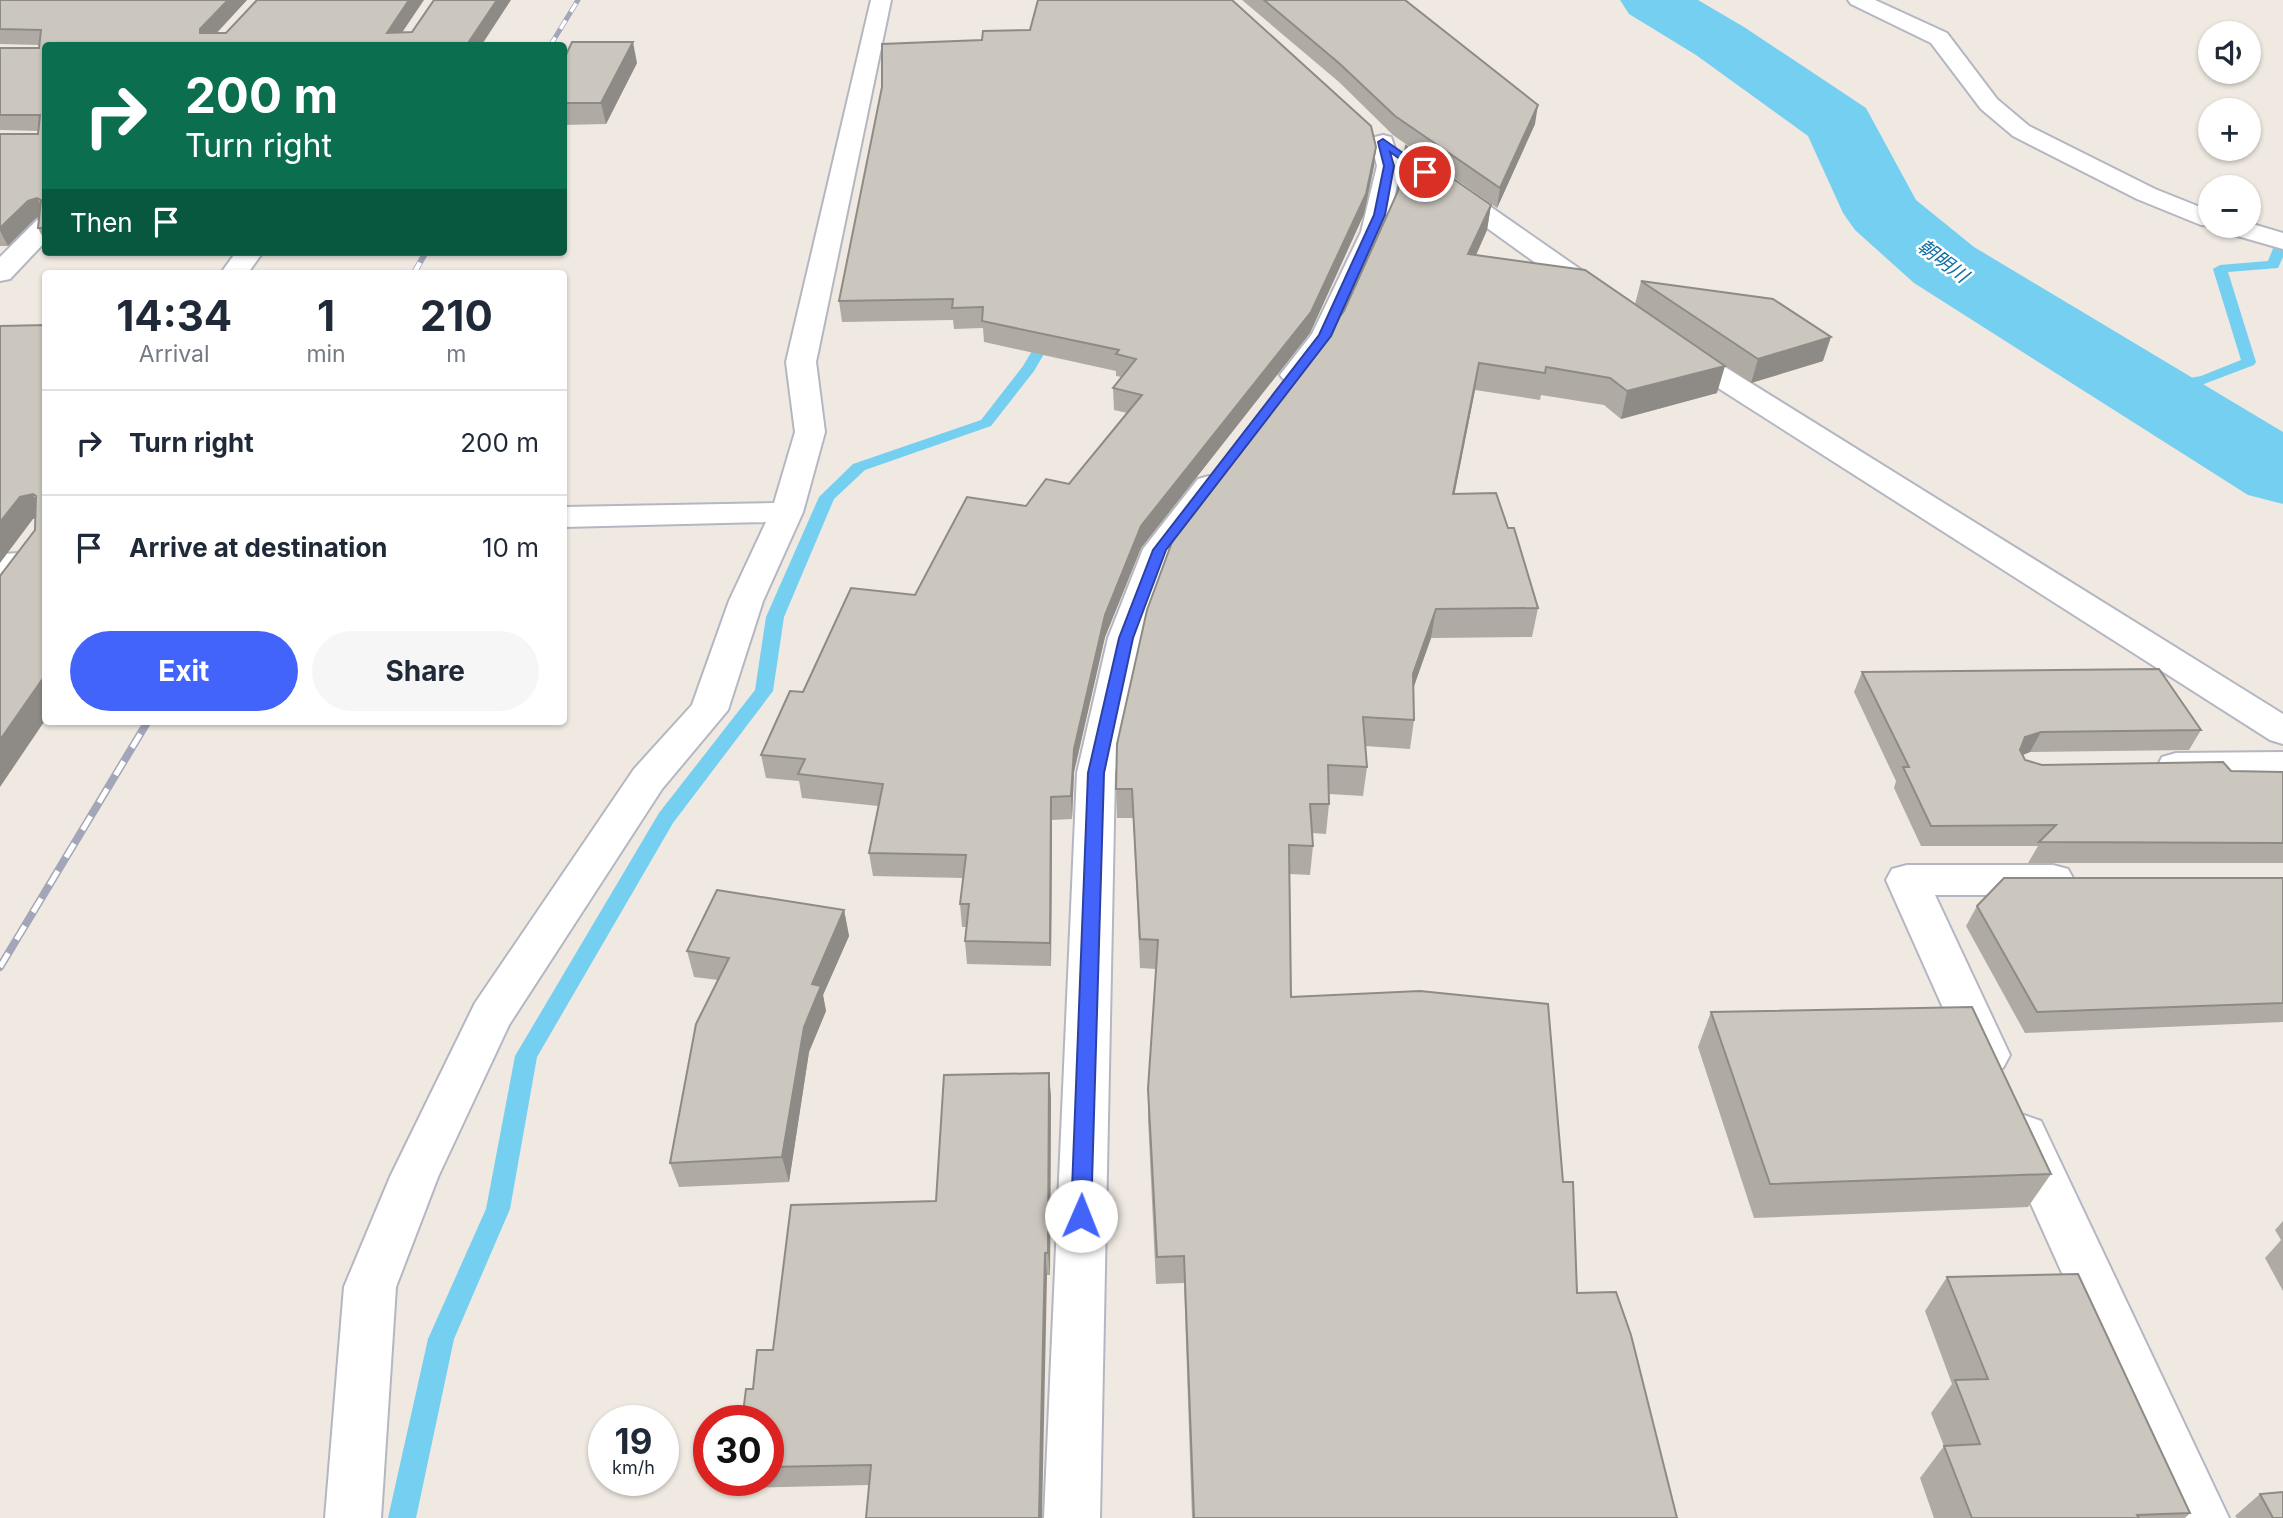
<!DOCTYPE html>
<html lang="en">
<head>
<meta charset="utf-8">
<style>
	:root { --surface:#fff; --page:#f6f6f7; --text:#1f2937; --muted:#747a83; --line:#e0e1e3; --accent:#4264fb }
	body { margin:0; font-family:Inter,"Noto Sans JP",sans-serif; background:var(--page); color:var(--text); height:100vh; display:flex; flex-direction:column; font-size:26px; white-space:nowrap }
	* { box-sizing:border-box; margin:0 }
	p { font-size:23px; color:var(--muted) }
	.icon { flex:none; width:38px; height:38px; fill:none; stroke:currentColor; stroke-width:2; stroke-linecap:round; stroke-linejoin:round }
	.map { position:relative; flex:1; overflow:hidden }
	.details { position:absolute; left:42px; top:270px; width:525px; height:455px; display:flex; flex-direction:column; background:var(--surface); border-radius:7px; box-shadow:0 2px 5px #0004 }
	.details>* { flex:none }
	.hud { position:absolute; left:42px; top:42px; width:525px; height:214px; border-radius:7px; box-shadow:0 2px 5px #0004; background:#0b6e4f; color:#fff; overflow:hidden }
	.tools { position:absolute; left:2198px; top:21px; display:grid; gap:14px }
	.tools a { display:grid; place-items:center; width:63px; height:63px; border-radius:50%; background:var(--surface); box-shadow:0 2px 5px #0004; font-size:35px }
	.speed { position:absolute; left:588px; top:1405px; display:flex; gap:14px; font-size:35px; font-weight:700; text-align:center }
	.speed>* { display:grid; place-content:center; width:91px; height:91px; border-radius:50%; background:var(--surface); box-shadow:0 2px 5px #0004; line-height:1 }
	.speed small { font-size:18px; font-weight:400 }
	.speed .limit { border:10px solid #d22; background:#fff; color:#111 }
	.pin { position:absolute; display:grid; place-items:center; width:60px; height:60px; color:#fff; margin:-30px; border:4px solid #fff; border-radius:50%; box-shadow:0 2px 7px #0007 }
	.me { position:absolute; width:77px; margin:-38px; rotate:1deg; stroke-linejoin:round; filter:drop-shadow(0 0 5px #0008) }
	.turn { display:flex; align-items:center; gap:24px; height:147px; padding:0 28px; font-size:32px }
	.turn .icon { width:91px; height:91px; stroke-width:2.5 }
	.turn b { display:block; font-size:49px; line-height:60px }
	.then { display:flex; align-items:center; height:66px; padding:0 28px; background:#0003; gap:14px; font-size:26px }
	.eta { display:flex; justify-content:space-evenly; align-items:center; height:119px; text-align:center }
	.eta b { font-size:42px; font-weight:700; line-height:49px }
	.button { display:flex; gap:14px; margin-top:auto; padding:14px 28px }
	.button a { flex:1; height:80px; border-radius:42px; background:var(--accent); color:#fff; font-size:28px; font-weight:700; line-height:80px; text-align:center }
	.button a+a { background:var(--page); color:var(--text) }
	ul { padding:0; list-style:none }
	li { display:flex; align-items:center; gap:21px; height:105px; padding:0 28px; border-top:2px solid var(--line) }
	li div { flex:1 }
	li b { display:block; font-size:26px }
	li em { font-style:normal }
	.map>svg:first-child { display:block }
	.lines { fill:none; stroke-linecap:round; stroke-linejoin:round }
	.stream { fill:#75cff0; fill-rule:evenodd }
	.river { fill:#75cff0; fill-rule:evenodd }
	.street-casing { stroke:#b4b7c1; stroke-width:4 }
	.street { fill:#fff; fill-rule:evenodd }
	.rail-far2-casing { stroke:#a3a6b8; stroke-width:5 }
	.rail-far1-casing { stroke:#a3a6b8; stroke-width:6 }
	.rail-casing { stroke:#a3a6b8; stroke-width:8 }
	.rail-far2 { stroke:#fff; stroke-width:3.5; stroke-dasharray:10; stroke-linecap:butt }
	.rail-far1 { stroke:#fff; stroke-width:4.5; stroke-dasharray:12; stroke-linecap:butt }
	.rail { stroke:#fff; stroke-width:5; stroke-dasharray:16; stroke-linecap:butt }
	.wall { fill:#afaba4 }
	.shaded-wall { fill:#8e8b86 }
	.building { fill:#cbc7bf; stroke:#8e8b86; stroke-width:2 }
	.route { fill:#4264fb; stroke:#2b41a3; stroke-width:2 }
	.labels { text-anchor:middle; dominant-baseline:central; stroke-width:5; stroke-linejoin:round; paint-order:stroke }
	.far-water-label { font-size:19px; font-style:italic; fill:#0d6fa3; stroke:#fff }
</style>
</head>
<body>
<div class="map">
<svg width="2283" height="1518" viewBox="0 0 2283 1518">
	<rect width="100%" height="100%" fill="#efe9e1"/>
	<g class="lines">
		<!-- stream -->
		<g class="stream">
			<polygon points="2283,237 2283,257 2278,268 2228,272 2256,362 2254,365 2204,384 2141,393 2141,387 2201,376 2241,360 2213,269 2220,265 2268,261 2276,241"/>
			<polygon points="1050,328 1057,332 1034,371 991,426 865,470 834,499 784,617 773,691 673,823 537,1057 510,1209 454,1339 416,1518 388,1518 428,1339 486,1209 515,1056 659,813 755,690 766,617 819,497 853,464 981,420 1023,366 1045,329"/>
		</g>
		<!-- river -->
		<polygon class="river" points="1620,0 1698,0 1744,27 1866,108 1916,200 1974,247 2283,432 2283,504 2248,495 1914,283 1855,230 1843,213 1808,136 1696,55 1629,14"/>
		<defs>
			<g id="street">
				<polygon points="871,0 891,0 816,362 825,432 803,512 763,601 728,710 662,789 509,1025 438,1177 396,1287 381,1518 325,1518 344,1287 390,1177 475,1003 634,769 692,705 729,601 766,522 564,527 564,507 774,503 795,432 786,362"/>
				<polygon points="1848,0 1875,0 1947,33 1997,99 2029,126 2155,189 2210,211 2210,226 2249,223 2283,233 2283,249 2220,231 2216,226 2201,225 2137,199 2013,136 1981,109 1931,43 1851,4"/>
				<polygon points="1383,135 1391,137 1401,166 1387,232 1339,336 1305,381 1295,384 1285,381 1280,375 1312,334 1361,232 1377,166 1371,142 1375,137"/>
				<polygon points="1446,180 1455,182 1610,290 1614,296 1610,302 1590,302 1437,192 1434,187 1437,182"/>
				<polygon points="46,217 46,241 10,279 0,281 0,257 37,220"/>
				<polygon points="236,252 263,252 248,273 221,273"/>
				<polygon points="1678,341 1688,344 2283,714 2283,744 2270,740 1668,356 1664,350 1668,344"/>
				<polygon points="1209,476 1220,479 1225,486 1176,550 1144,638 1115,773 1100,1518 1044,1518 1077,773 1108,638 1143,549 1198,479"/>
				<polygon points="20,553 32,556 37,563 32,570 0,574 0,554"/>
				<polygon points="2283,752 2283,778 2176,781 2162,777 2157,767 2162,757 2176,753"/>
				<polygon points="1907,865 2053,865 2068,869 2074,880 2068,891 2053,895 1935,895 2010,1055 2003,1068 1987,1074 1971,1068 1964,1055 1886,880 1892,869"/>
				<polygon points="2024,1115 2041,1121 2229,1518 2172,1518 2000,1135 2007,1121"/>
			</g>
		</defs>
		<!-- street casing -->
		<use href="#street" class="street-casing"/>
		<!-- street -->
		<use href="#street" class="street"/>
		<defs>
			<polyline id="rail-far2" points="550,46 578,0"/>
			<polyline id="rail-far1" points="414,273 426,252"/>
			<polyline id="rail" points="0,967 148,721"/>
		</defs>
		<!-- rail-far2 casing -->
		<use href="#rail-far2" class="rail-far2-casing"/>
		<!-- rail-far1 casing -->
		<use href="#rail-far1" class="rail-far1-casing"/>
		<!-- rail casing -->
		<use href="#rail" class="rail-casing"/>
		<!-- rail-far2 -->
		<use href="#rail-far2" class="rail-far2"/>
		<!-- rail-far1 -->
		<use href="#rail-far1" class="rail-far1"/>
		<!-- rail -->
		<use href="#rail" class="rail"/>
	</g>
	<!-- wall -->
	<g class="wall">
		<polygon points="0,0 247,0 217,33 402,33 481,46 46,46 46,244 38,228 39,217 36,218 8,246 0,246 0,134 38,134 39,131 0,130 0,48 39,48 39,45 0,44"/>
		<polygon points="1242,0 1405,0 1535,124 1497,208 1393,135 1339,82"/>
		<polygon points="564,59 637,63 606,124 564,125"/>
		<polygon points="1376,147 1374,166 1364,214 1310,333 1141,548 1105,637 1074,772 1072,819 1052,820 1051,966 967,964 965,941 966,927 962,927 960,904 963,878 873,876 869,853 878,806 802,798 799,781 766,778 761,755 803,692 915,595 1026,506 1069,484 1127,413 1114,410 1113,388 1122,377 1116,376 1116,371 984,342 983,328 954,329 953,320 842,322 839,301"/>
		<polygon points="1491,205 1487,230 1476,255 1717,393 1621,419 1604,405 1541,395 1540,400 1475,390 1454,494 1508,528 1538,608 1532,637 1431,638 1413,689 1414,720 1410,749 1365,746 1367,767 1363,796 1329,794 1329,804 1326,834 1312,833 1313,846 1310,875 1290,874 1291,997 1563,1182 1577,1293 1677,1518 1192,1518 1184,1283 1156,1284 1148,1118 1148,1089 1156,969 1140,968 1133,818 1117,818 1116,789"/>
		<polygon points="1641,281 1823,361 1751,383 1635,304"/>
		<polygon points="1862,672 2201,730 2189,750 2030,752 2023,755 2025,760 2042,765 2231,771 2283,772 2283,863 2028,863 2038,846 1921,846 1894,788 1896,781 1854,692"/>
		<polygon points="2283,878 2283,1022 2025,1033 1966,926 1977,906"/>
		<polygon points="844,910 849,936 823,995 826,1011 809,1052 789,1182 679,1187 670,1163 718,980 694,977 687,951"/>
		<polygon points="1711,1012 2051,1174 2028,1207 1754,1218 1698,1047"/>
		<polygon points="1051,1096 1050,1275 1047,1275 869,1485 742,1488 739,1480 768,1480 768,1421 753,1389 773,1350"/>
		<polygon points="2283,1221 2283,1291 2265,1258 2281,1240 2275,1230"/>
		<polygon points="1947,1277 2190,1513 2185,1518 1934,1518 1920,1478 1944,1446 1931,1413 1952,1384 1925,1311"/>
		<polygon points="2260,1494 2283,1518 2237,1518 2235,1516"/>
	</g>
	<!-- shaded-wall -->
	<g class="shaded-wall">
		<polygon points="228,0 247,0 206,44 200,33 200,29"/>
		<polygon points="409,0 424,0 393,46 387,33"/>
		<polygon points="497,0 511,0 481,46 466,46"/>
		<polygon points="633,42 637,63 606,124 601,103"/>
		<polygon points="1538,105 1535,124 1497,208 1500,188"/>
		<polygon points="1376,147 1374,166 1364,214 1310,333 1141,548 1105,637 1074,772 1072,819 1071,796 1074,749 1105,615 1141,526"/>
		<polygon points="37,198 45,215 36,218 8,246 0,231 0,228 28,201"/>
		<polygon points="1491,205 1487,230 1465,280 1468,254"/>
		<polygon points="1831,337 1823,361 1751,383 1758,359"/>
		<polygon points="1479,363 1475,390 1449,522 1453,494"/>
		<polygon points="1725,366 1717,393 1621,419 1627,391"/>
		<polygon points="33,494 45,516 33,519 0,563 0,522 20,497"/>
		<polygon points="1436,609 1431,638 1408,703 1413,674"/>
		<polygon points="46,674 46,719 0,787 0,740"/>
		<polygon points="2041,732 2030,752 2015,758 2025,737"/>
		<polygon points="1051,797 1052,820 1051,966 1050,943"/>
		<polygon points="844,910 849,936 823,995 826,1011 809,1052 789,1182 782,1157 812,984"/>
		<polygon points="1049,1073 1051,1096 1050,1275 1048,1253"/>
		<polygon points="1045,1253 1047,1275 1042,1518 1039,1518"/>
	</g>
	<!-- building -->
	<g class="building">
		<polygon points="0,0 228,0 200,29 200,33 226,33 257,0 409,0 387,33 412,32 434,0 497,0 466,46 46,46 46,228 38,228 41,200 37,198 28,201 0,228 0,134 38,134 40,115 0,115 0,48 39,48 41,30 0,29"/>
		<polygon points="1038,0 1232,0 1371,126 1376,147 1366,194 1311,312 1141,526 1105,615 1074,749 1071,796 1051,797 1050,943 965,941 969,904 960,904 966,855 869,853 883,784 798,774 805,759 761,755 790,691 803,692 851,588 915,595 967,497 1026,506 1046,479 1069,484 1142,395 1113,388 1136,359 1116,354 1119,350 982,321 983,307 952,308 953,299 839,301 882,87 882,44 982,40 983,31 1030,30"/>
		<polygon points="1264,0 1405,0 1538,105 1500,188 1395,116 1340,64"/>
		<polygon points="572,42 633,42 601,103 564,103 564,59"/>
		<polygon points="1406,146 1491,205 1468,254 1585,270 1725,366 1627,391 1610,378 1546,367 1545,373 1479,363 1453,494 1496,493 1508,528 1514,528 1538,608 1436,609 1413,674 1414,720 1363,717 1367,767 1328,765 1329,804 1310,804 1313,846 1289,845 1291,997 1420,991 1548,1004 1563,1182 1573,1182 1577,1293 1616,1292 1631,1335 1677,1518 1194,1518 1184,1256 1157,1257 1148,1089 1158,940 1140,939 1132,789 1116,789 1117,744 1147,610 1179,523 1344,311 1398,191"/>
		<polygon points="1641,281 1773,299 1831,337 1758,359"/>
		<polygon points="46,325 46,674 0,740 0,576 35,530 36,496 33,494 20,497 0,522 0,326"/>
		<polygon points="2159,669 2201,730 2041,732 2025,737 2020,750 2025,760 2042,765 2223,762 2231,771 2283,772 2283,843 2039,842 2056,825 1931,826 1903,767 1909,767 1862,672"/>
		<polygon points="2004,878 2283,878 2283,1003 2037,1012 1977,906"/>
		<polygon points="717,890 844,910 812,984 821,986 804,1027 782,1157 670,1163 696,1024 729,958 687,951"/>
		<polygon points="1972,1007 2051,1174 1770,1184 1711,1012"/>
		<polygon points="1049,1073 1048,1253 1045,1253 1039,1518 866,1518 871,1465 768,1467 768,1421 742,1421 746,1389 753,1389 757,1350 773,1350 791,1205 936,1201 944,1075"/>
		<polygon points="2078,1274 2190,1513 2137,1515 2139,1518 1972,1518 1944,1446 1980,1444 1955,1380 1988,1379 1947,1277"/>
		<polygon points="2283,1492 2283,1518 2273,1518 2260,1494"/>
	</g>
	<!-- route -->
	<polygon class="route" points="1383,139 1430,172 1421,174 1390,152 1394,166 1385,215 1331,336 1166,550 1133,638 1104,773 1091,1216 1088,1223 1081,1225 1074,1223 1071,1216 1088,773 1119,638 1153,550 1319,335 1374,215 1384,166 1378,142"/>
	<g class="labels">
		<!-- far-water labels -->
		<g class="far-water-label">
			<text transform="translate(1943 261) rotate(37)">朝明川</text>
		</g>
	</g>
</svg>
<div class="tools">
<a><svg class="icon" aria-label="sound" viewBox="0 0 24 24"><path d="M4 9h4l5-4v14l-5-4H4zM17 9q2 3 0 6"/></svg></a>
<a>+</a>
<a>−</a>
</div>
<div class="speed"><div>19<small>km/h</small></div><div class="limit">30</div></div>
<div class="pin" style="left:1425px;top:172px;background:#d93025"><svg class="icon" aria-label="arrive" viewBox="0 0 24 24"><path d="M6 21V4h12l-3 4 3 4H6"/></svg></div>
<svg class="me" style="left:1081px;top:1216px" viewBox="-20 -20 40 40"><circle r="19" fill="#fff"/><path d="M0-13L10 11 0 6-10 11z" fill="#4264fb"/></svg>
<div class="hud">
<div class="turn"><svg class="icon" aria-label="right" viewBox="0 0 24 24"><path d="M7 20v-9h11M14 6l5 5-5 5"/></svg><div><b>200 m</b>Turn right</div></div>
<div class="then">Then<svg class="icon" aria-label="arrive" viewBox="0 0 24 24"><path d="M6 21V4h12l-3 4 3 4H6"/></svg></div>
</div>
<section class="details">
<div class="eta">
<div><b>14:34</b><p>Arrival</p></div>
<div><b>1</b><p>min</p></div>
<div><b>210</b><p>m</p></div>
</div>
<ul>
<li><svg class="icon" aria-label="right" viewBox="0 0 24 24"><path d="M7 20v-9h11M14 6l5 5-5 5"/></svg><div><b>Turn right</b></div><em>200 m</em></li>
<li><svg class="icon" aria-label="arrive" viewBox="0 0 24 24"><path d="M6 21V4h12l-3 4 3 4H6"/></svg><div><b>Arrive at destination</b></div><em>10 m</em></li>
</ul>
<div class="button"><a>Exit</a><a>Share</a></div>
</section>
</div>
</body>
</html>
